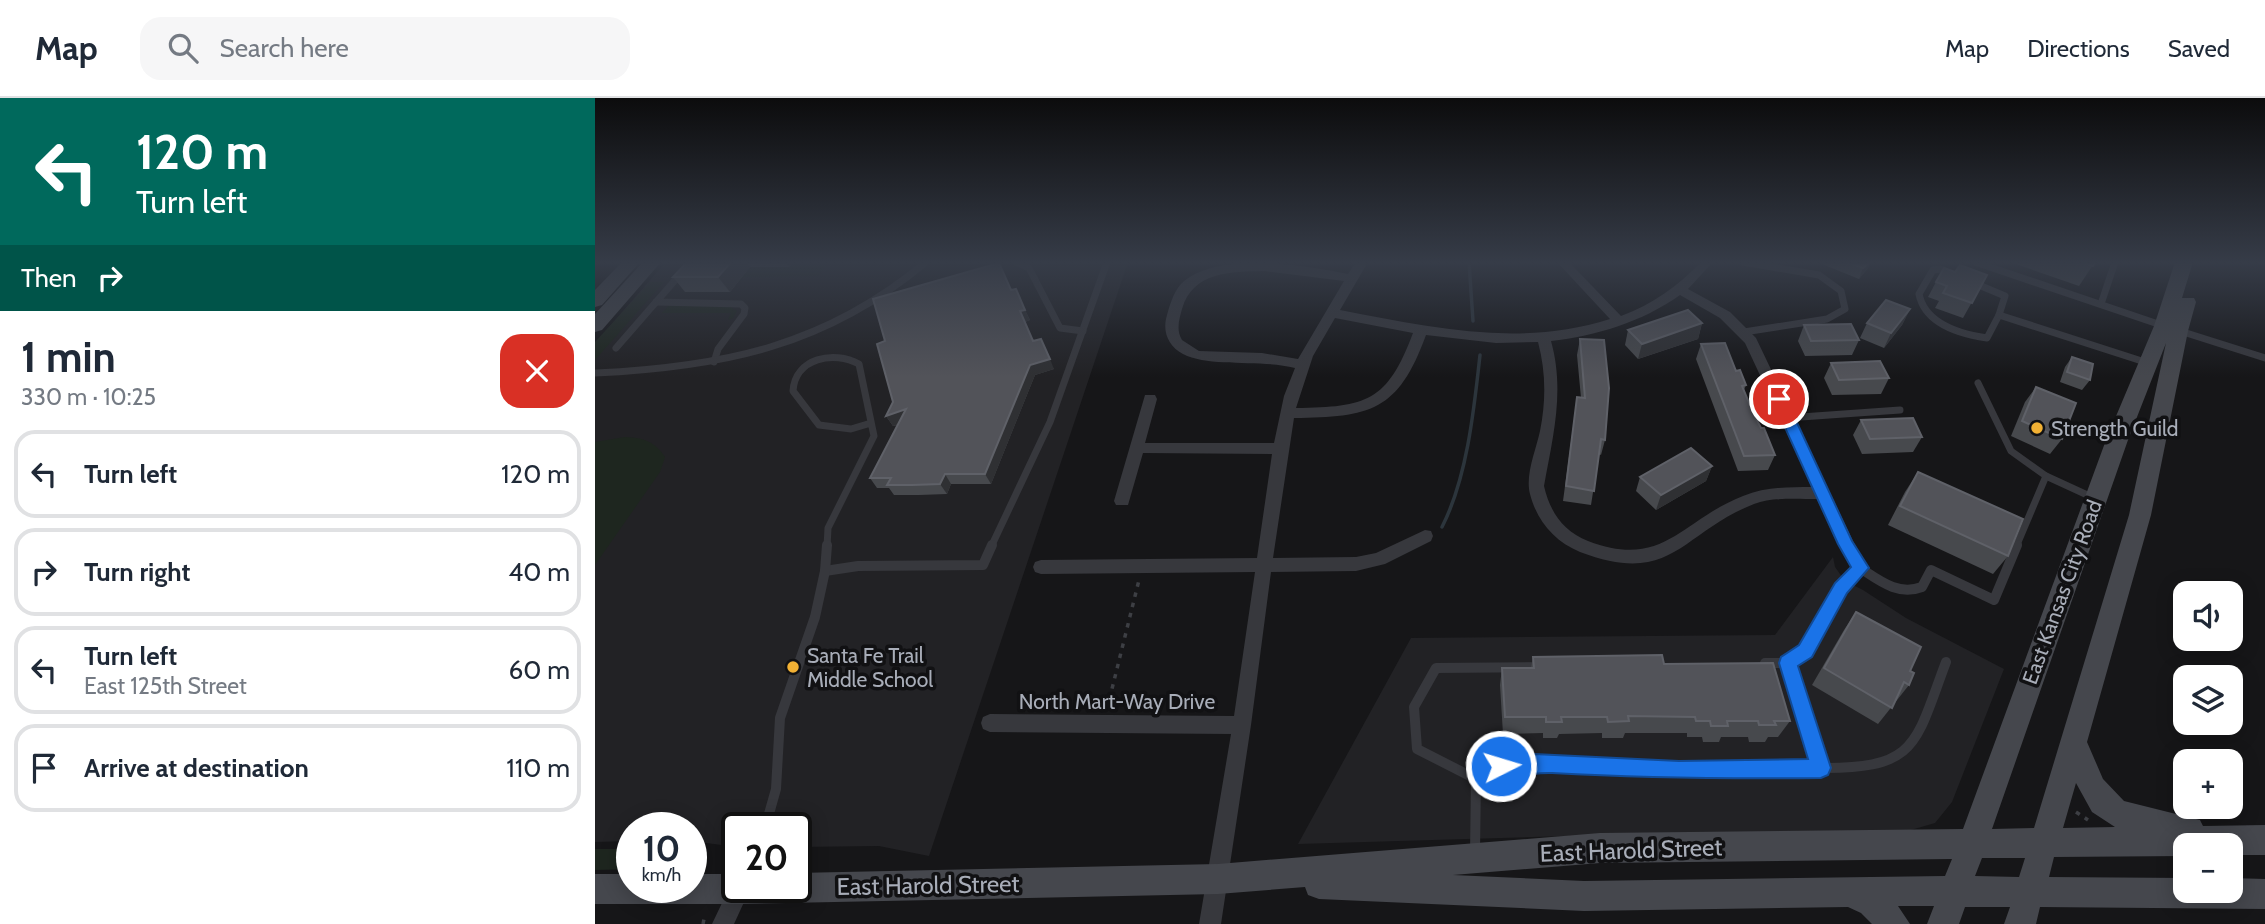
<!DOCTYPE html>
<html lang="en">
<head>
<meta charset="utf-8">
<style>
	:root { --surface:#fff; --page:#f6f6f7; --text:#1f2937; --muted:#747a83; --line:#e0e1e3 }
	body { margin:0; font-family:Cabin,sans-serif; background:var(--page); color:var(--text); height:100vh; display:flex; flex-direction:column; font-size:26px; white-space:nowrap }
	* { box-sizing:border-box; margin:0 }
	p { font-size:23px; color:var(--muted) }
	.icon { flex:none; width:38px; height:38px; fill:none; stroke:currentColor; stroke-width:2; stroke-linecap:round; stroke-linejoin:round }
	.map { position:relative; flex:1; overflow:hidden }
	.details { display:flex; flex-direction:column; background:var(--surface); width:595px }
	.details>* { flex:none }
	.guide { background:#00695c; color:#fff; overflow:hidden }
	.tools { position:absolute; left:1578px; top:483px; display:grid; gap:14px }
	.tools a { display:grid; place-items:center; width:70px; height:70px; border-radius:14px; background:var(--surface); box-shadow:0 4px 18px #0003; font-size:35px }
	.speed { position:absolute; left:21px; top:714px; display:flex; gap:14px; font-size:35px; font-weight:700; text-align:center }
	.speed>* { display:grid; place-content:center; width:91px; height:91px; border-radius:50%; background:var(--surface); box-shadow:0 4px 18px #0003; line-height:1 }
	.speed small { font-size:18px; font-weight:400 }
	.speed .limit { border:4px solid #111; border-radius:10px; background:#fff; color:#111 }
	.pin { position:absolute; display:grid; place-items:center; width:60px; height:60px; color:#fff; margin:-30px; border:4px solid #fff; border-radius:50%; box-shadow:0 2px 7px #0007 }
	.me { position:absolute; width:77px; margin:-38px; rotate:85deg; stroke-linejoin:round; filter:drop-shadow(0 0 5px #0008) }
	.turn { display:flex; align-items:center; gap:24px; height:147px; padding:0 21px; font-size:32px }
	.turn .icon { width:91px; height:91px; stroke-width:2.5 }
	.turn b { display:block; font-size:49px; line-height:60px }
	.then { display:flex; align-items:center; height:66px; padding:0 21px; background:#0003; gap:14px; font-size:26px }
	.round { display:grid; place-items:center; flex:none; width:74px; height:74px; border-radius:21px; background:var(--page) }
	.summary { display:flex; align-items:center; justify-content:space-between; height:119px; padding:0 21px }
	h1 { font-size:42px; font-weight:700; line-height:52px }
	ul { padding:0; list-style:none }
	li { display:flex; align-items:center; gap:21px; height:88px; margin:0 14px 10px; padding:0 7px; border:4px solid var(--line); border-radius:21px }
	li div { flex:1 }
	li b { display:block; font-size:26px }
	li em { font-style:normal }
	header { display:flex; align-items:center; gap:42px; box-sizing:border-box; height:98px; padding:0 35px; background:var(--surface); border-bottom:2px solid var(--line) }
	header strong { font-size:33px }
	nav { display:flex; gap:38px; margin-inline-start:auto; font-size:24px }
	.search { width:490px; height:63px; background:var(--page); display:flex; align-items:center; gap:18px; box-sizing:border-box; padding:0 24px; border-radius:21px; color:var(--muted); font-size:26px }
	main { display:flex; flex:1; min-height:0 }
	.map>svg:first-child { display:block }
	.built { fill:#222225 }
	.green { fill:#1e261f }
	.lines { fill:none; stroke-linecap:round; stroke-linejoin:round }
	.stream { stroke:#2c353c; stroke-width:3.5 }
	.path { stroke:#3d3f44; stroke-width:3.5; stroke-dasharray:4.5 6; stroke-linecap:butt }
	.lane-far1 { stroke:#37383d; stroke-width:7 }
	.lane { stroke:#37383d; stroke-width:10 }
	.street { fill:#37383d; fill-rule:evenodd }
	.secondary { fill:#45474d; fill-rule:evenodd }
	.wall { fill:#47494d }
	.shaded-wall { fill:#2f3033 }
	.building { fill:#525359; stroke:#5f6168; stroke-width:2 }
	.route { fill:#1a73e8; stroke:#114b97; stroke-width:2 }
	.poi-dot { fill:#f2b134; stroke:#111113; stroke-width:2.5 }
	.labels { text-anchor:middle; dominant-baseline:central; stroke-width:7; stroke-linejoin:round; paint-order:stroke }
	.poi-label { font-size:21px; fill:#a8adb8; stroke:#111113; text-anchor:start }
	.street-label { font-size:21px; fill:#a8adb8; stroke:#111113 }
	.near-street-label { font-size:24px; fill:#a8adb8; stroke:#111113 }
</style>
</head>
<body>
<header>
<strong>Map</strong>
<div class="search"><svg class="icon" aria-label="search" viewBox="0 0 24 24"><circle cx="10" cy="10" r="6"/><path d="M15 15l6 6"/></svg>Search here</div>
<nav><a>Map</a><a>Directions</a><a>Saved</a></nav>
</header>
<main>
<section class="details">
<div class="guide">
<div class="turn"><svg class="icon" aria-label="left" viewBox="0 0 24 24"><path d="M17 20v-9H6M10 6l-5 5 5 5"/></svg><div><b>120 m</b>Turn left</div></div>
<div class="then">Then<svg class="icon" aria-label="right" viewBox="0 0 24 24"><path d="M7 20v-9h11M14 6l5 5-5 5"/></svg></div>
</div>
<div class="summary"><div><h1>1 min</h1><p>330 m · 10:25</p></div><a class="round" style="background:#d93025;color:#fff"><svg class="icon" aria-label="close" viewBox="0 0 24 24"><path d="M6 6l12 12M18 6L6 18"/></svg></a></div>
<ul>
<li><svg class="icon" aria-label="left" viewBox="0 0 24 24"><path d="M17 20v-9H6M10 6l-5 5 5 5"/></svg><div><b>Turn left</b></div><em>120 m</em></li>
<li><svg class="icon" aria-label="right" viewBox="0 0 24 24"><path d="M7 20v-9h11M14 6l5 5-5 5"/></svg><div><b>Turn right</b></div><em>40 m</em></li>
<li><svg class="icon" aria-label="left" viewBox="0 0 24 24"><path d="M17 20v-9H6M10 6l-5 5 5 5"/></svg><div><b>Turn left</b><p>East 125th Street</p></div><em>60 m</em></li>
<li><svg class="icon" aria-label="arrive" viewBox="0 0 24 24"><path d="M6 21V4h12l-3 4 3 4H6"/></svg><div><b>Arrive at destination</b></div><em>110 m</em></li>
</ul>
</section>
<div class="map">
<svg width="1670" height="826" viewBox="0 0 1670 826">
	<rect width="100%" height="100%" fill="#161618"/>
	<!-- built -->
	<g class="built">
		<polygon points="71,164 533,164 334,758 284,748 201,749 201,730 142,730 142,749 96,743 96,730 37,730 37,743 0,744 0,245"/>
		<polygon points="1238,459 1240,469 1250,483 1268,492 1311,520 1409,571 1357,704 1340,725 1309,734 1040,736 703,746 816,540 1180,537"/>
	</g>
	<!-- green -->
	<g class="green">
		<polygon points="203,164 233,164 223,178 149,179 144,184 137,184 149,169 194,169"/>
		<polygon points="55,184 69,184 0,262 0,244"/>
		<polygon points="73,208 134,208 142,213 138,220 133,222 136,215 67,215"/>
		<path d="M30 339C49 340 59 343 70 359L65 374 0 467V344Z"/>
		<polygon points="0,751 37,751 37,771 0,772"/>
	</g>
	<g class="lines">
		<!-- stream -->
		<g class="stream">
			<polyline points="874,164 878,223"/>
			<path d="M847 429C872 380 879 312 885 257"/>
		</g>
		<!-- path -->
		<g class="path">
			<polyline points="512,611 544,482"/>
			<polyline points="1481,714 1493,722"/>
			<polyline points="108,826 110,816"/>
		</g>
		<!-- lane-far1 -->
		<g class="lane-far1">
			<polyline points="421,164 434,170 465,230 488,233"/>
			<polyline points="1148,164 1224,177 1246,193 1250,211 1232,221 1149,234"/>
			<polyline points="1380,164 1569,228"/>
			<path d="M1357 176 1346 171 1338 172 1324 196C1330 226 1365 236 1392 240L1404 217 1553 265"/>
			<polyline points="1379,185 1410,198 1404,217"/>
			<polyline points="61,204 146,206 150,210 149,216 123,251 119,264"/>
			<polyline points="1506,206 1520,164"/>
			<polyline points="1585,233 1670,260"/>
			<polyline points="21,250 82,180 103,164"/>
			<path d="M0 275C128 269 231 248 331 164"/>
			<polyline points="1383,285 1416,353 1451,378"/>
			<polyline points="1192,320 1305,312"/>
			<path d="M232 449 233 430 279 338 264 266C239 252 200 260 198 293L224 327 256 331 276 325"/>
			<polyline points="396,449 455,324 512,164"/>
			<polyline points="1421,449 1451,378 1501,401"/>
		</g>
		<!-- lane -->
		<g class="lane">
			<polyline points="230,473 263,468 388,467 397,447"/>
			<path d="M1170 565H1193L1211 553 1246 490 1265 470C1285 483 1303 498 1327 489L1336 472 1399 502 1422 447"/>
			<path d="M1226 670C1323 671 1320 646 1351 564"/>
			<polyline points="881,681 906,668 939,665 1084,672 1226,670 1193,565"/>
			<polyline points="170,730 181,691 185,620 220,519 230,473 232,447"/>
			<polyline points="880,755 881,681 822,651 819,609 841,570 947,569"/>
		</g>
		<!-- street -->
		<g class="street">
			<path d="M761 164H773L745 212C835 229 924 250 1015 221L962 164H974L1026 218C1058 206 1083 188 1106 164H1118L1093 191 1135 214 1161 240 1258 443 1273 470 1271 475 1265 477 1259 475 1222 401C1202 401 1178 399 1159 406 1085 435 1078 489 985 454 959 443 942 423 935 396 930 377 941 352 945 333 951 303 951 274 943 244L901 245 831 237C803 314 775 319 699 320L678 460 761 459 781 455 830 432 836 433 838 438 836 443 790 466 761 473 676 474 656 627 626 826H604L636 636 395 634 388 631 386 625 388 619 395 616 639 618 660 474 446 476 440 474 438 469 440 464 446 462 662 460 677 356 548 355 533 407H521L519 403 550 297H560L562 301 550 345H679L689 298 700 270C666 261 615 270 588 256 574 249 568 235 571 221 574 209 578 195 586 186 621 152 710 167 753 176ZM669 173 749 183 703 261 667 255 604 253 587 242C581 232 584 222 587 211 598 173 636 174 669 173ZM1085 197 1125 220 1150 245 1217 389C1193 389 1170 389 1148 398 1086 422 1069 472 993 443 968 433 955 414 949 388 958 338 970 293 956 243 1001 238 1047 224 1085 197ZM740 220 818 235C792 304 772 309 701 310L718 258Z"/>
			<polygon points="142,781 142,789 155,791 139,826 117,826 137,784"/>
		</g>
		<!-- secondary -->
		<g class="secondary">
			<polygon points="27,164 45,164 7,207 0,209 0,192"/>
			<polygon points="48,164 66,164 7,232 0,234 0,216"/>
			<path d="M1580 164H1598L1587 200H1599L1601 204 1593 233 1556 417 1492 644 1508 681 1529 703 1605 722 1608 728 1670 727V757H1636V747H1591V758L1459 759 1454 779 1591 780V793H1636V780L1670 781V811L1445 809 1441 826H1409L1415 809H1370L1364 826H1332L1339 808H1303L1315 826H1277L1266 815 1253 809 989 813 724 801 713 797 710 789 623 796 144 806H0V776H37V789H96V776H142V789H201V775L623 766 1005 735 1368 731 1511 342 1559 228ZM1571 245 1534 417 1439 730 1397 731 1533 342ZM1481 685 1497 714 1520 729 1468 730ZM1387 760H1430L1424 779 1380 778ZM1357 761 1350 778 989 783 858 777 1005 765Z"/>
		</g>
	</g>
	<!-- wall -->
	<g class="wall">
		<polygon points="92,164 198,164 194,169 155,169 135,194 90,194 78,179"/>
		<polygon points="1222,164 1276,164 1273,170 1264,181"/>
		<polygon points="1415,164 1500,164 1484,188"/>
		<polygon points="1360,174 1392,177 1368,220 1340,210 1344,203 1333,199 1341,184"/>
		<polygon points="1315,211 1307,227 1289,250 1265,240 1272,225"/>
		<polygon points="430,212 435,222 430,224 438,243 459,271 440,277 396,386 356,386 352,396 324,397 299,397 294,390 282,390 275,380 303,327 298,328 291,318 298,304 290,243"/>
		<polygon points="1107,225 1103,241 1043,261 1030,247 1033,232"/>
		<polygon points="1209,227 1264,242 1257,257 1210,258 1203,243"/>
		<polygon points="985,241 1010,342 1006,357 1004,356 996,407 968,403 980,314 982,299 986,300 982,257"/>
		<polygon points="1106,246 1141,273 1151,287 1149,292 1157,312 1180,357 1173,372 1143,373 1101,261"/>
		<polygon points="1477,259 1495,282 1487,292 1465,284 1470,269"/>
		<polygon points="1236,265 1294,280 1286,296 1237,297 1229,280"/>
		<polygon points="1441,289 1467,341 1455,356 1416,338 1430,304"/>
		<polygon points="1266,322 1327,339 1318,354 1267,356 1258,337"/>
		<polygon points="1117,368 1111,383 1061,412 1041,393 1045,379"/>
		<polygon points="1323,374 1413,458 1398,476 1293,427 1310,394"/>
		<polygon points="1261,514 1315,573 1314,587 1283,626 1217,587 1249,532"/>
		<polygon points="938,559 1069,566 1195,623 1183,639 1173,639 1170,644 1154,644 1153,639 1126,639 1124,644 1108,644 1107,639 1092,639 1092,635 1030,635 1028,640 1007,640 1007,635 964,636 962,640 948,640 948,635 908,636 905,587 907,570 936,570"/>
	</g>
	<!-- shaded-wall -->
	<g class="shaded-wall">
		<polygon points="136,164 151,164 155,169 135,194 123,179"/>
		<polygon points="191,164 198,164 194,169"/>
		<polygon points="1275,164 1276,164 1273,170 1264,181 1268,170"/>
		<polygon points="1315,211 1307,227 1289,250 1296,235"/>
		<polygon points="430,212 435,222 430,224 425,213"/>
		<polygon points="1107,225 1103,241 1043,261 1047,246"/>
		<polygon points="455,261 459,271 440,277 396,386 390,376 435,267"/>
		<polygon points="311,311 317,321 298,328 291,318"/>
		<polygon points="1117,368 1111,383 1061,412 1066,397"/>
		<polygon points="350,376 356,386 352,396 345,386"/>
	</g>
	<!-- building -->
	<g class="building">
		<polygon points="92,164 136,164 123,179 78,179"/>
		<polygon points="1251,164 1275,164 1268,170"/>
		<polygon points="1486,164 1500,164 1498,168"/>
		<polygon points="404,165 416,192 421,191 430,212 425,213 438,243 446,241 455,261 435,267 390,376 350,376 345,386 317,387 292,387 296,380 275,380 311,311 291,318 298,304 282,246 290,243 278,201"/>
		<polygon points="1365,167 1392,177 1377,205 1348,195 1352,188 1341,184 1349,170 1360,174"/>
		<polygon points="1291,202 1315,211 1296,235 1272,225"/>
		<polygon points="1093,212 1107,225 1047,246 1033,232"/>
		<polygon points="1256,226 1264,242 1216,243 1209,227"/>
		<polygon points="985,241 1009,242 1014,290 1010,342 1006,341 999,393 971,388 982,299 990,300"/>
		<polygon points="1130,245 1141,273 1145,272 1151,287 1147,288 1157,312 1166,330 1169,330 1180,357 1149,358 1106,246"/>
		<polygon points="1477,259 1498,266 1495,282 1472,274"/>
		<polygon points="1285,263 1294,280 1244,282 1236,265"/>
		<polygon points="1441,289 1481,305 1467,341 1427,323"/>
		<polygon points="1318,320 1327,339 1275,341 1266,322"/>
		<polygon points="1096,350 1117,368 1066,397 1045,379"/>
		<polygon points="1323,374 1428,421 1413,458 1305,408"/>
		<polygon points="1261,514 1326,549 1315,573 1319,575 1314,587 1309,584 1297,610 1229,570"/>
		<polygon points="1067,557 1069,566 1178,565 1195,623 1179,623 1181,627 1164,627 1163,623 1132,623 1133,628 1116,628 1115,623 1101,623 1100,619 1033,618 1034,623 1013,624 1012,619 966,619 967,624 951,624 951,619 910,619 907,570 939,570 938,559"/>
	</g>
	<!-- sky -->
	<linearGradient id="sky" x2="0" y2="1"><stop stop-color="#0c0c0d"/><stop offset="0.59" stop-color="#363c48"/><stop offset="1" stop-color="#363c48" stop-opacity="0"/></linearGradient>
	<rect width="1670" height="279" fill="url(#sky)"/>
	<!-- route -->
	<path class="route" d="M1184 296 1191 301 1257 443 1274 470 1252 495 1217 559 1203 568 1236 670 1233 677 1226 680C1136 681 1047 680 957 675 939 674 915 681 899 675L896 668 899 661 939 656 1084 663 1213 661 1184 565 1186 559 1204 547 1240 485 1256 469 1243 446 1177 301Z"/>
	<!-- markers -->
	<g class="poi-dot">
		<circle cx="1442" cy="330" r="7"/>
		<circle cx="198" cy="569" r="7"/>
	</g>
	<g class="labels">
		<!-- poi labels -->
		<g class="poi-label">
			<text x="1456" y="330">Strength Guild</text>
			<text x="212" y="557">Santa Fe Trail<tspan x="212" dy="24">Middle School</tspan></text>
		</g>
		<!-- street labels -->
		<g class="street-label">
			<text transform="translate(1467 494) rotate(-70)">East Kansas City Road</text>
			<text x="522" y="603">North Mart-Way Drive</text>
		</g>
		<!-- near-street labels -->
		<g class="near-street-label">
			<text transform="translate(1036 752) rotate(-2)">East Harold Street</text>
			<text transform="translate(333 787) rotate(-1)">East Harold Street</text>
		</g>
	</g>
</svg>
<div class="tools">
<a><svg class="icon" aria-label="sound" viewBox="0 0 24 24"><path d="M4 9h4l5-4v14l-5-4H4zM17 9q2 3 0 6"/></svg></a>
<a><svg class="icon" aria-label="layers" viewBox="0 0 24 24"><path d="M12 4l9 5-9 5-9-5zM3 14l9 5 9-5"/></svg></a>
<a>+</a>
<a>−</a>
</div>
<div class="speed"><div>10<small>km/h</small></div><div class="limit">20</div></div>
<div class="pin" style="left:1184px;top:301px;background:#d93025"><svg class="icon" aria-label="arrive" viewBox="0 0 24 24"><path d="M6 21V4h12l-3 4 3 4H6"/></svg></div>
<svg class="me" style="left:906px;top:668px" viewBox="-20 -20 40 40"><circle r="17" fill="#1a73e8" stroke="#fff" stroke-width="3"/><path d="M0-11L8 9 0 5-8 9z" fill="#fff"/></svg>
</div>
</main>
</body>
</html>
